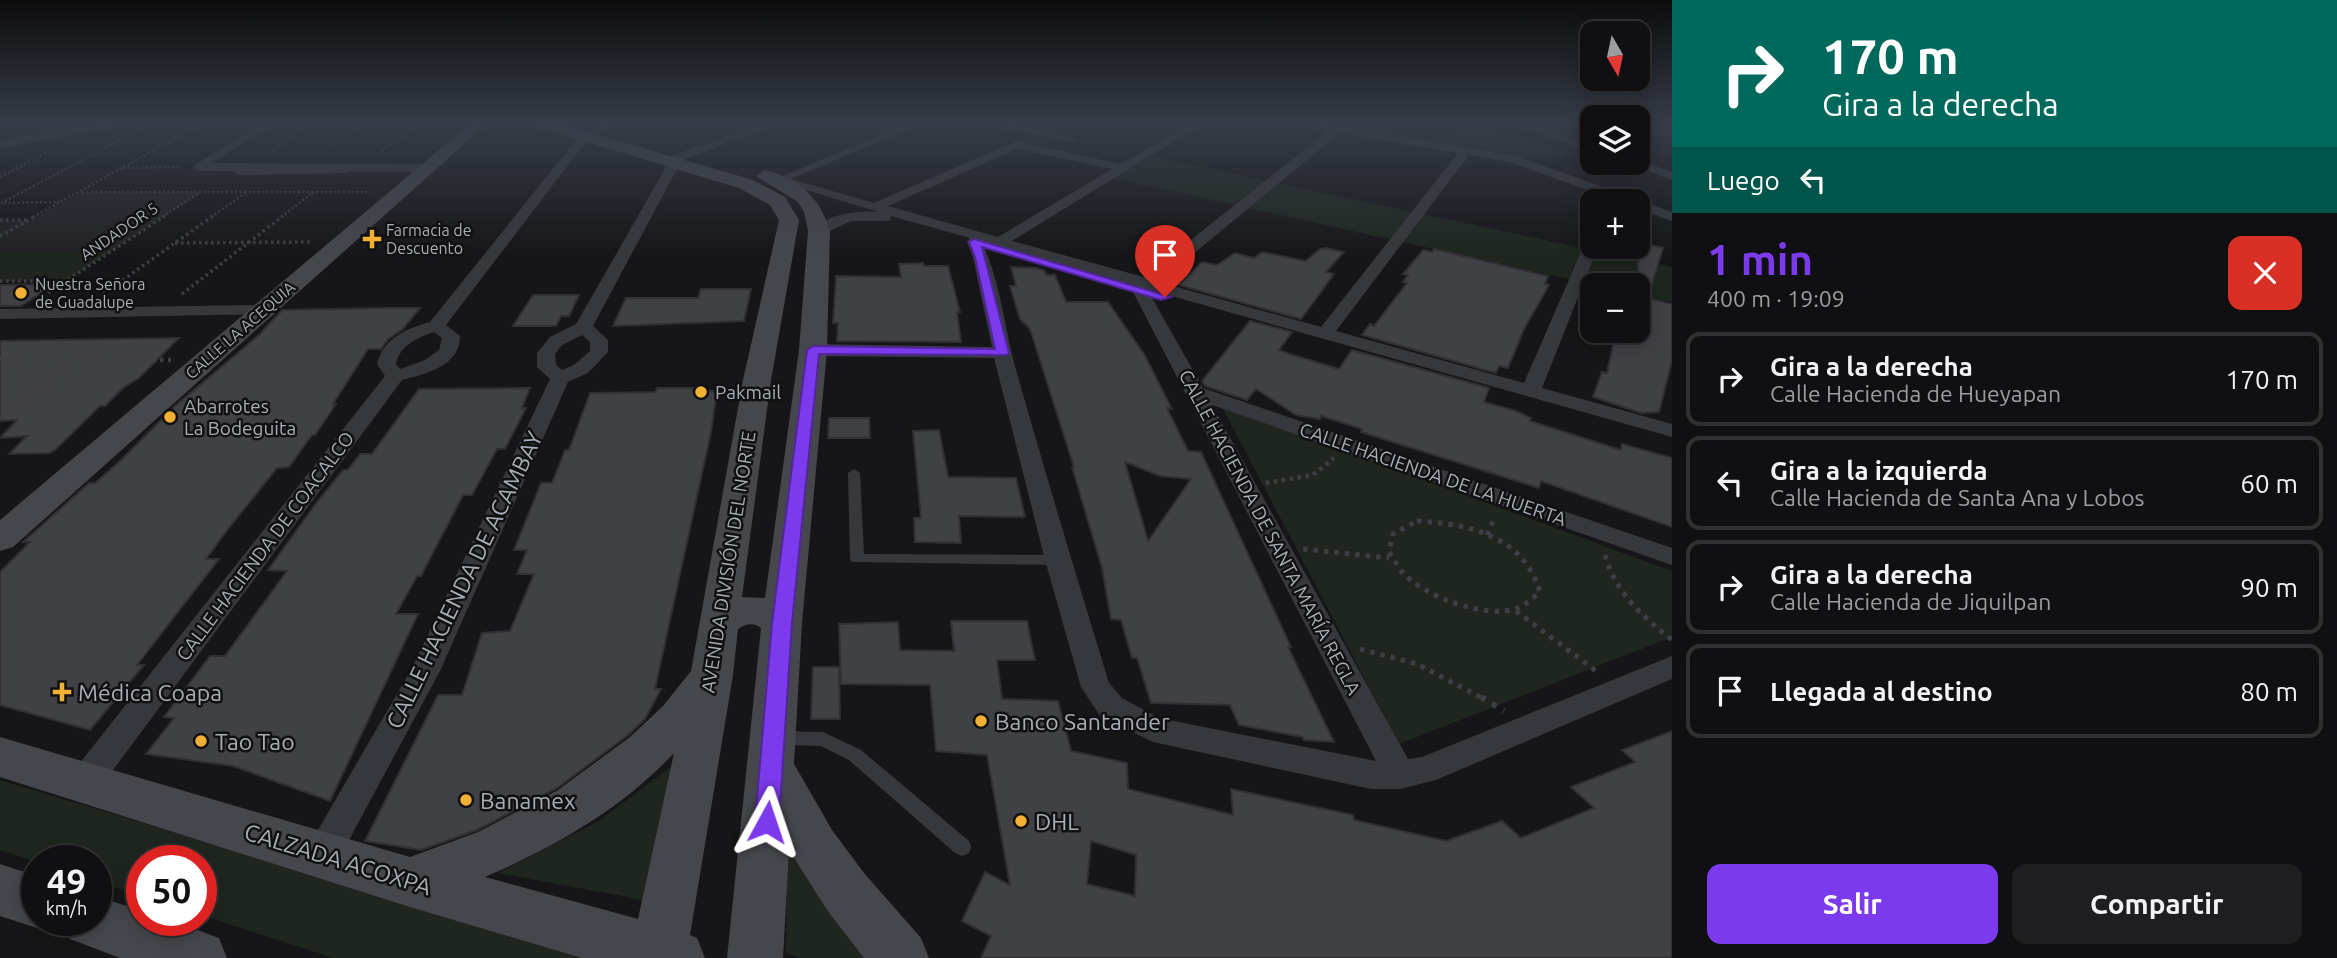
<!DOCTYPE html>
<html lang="es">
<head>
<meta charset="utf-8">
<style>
	:root { --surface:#101012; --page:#1e1e20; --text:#f1f3f6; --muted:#9c9d9f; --line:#303032; --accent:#7c3aed }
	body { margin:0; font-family:Ubuntu,sans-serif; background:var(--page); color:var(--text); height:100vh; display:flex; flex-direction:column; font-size:26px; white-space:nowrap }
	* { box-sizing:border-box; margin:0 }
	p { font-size:23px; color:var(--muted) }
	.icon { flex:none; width:38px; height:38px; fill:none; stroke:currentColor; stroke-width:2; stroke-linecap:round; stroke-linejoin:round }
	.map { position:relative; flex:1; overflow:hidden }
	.drawer { display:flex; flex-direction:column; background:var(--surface); width:665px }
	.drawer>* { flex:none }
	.hud { background:#00695c; color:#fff; overflow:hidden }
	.needle { width:46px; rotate:171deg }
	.tools { position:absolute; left:1580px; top:21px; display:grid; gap:14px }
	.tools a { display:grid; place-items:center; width:70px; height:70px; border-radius:14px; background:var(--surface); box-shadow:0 4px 18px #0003,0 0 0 2px var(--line); font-size:35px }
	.speed { position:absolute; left:21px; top:845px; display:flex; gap:14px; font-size:35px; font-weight:700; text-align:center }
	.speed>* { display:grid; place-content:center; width:91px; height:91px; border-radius:50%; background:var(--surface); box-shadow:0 4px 18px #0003,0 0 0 2px var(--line); line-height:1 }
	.speed small { font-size:18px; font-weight:400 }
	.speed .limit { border:10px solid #d22; background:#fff; color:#111 }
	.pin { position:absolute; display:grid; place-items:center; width:60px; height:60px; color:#fff; margin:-72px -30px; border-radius:50% 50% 50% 0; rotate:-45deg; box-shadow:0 0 7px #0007 }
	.pin .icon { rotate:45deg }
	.me { position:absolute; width:77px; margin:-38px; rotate:5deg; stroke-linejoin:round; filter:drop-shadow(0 0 5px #0008) }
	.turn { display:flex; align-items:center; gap:24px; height:147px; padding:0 35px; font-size:32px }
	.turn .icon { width:91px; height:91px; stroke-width:2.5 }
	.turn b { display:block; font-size:49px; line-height:60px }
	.then { display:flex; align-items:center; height:66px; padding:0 35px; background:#0003; gap:14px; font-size:26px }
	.round { display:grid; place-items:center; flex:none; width:74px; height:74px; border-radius:14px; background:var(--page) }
	.headline { display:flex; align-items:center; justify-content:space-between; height:119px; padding:0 35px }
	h1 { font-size:42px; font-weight:600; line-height:52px; color:var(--accent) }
	.primary-button { display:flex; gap:14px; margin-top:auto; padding:14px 35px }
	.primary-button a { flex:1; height:80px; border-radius:14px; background:var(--accent); color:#fff; font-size:28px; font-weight:600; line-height:80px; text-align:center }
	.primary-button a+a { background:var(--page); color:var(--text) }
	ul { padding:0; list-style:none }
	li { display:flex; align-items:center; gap:21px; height:94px; margin:0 14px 10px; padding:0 21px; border:4px solid var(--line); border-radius:14px }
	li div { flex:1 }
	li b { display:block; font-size:26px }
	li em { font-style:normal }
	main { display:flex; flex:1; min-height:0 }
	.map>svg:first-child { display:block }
	.built { fill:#222225 }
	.green { fill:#1e261f }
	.building { fill:#404145; stroke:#303034; stroke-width:2; fill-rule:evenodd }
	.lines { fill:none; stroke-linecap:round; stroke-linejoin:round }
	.path-far4 { stroke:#3d3f44; stroke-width:2.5; stroke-dasharray:2 2.5; stroke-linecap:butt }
	.path-far3 { stroke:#3d3f44; stroke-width:3.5; stroke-dasharray:2.5 3.5; stroke-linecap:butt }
	.path-far2 { stroke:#3d3f44; stroke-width:4.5; stroke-dasharray:3.5 4.5; stroke-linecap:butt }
	.path-far1 { stroke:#3d3f44; stroke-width:5; stroke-dasharray:4.5 6; stroke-linecap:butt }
	.path { stroke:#3d3f44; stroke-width:6; stroke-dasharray:5 8; stroke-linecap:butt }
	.lane { fill:#37383d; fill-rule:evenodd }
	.street { fill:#37383d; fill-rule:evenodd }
	.secondary { fill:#45474d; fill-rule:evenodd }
	.route { fill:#7c3aed; stroke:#51269a; stroke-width:2 }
	.poi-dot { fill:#f2b134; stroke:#111113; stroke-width:2.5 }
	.labels { text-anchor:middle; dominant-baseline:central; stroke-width:5; stroke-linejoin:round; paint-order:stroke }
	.far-poi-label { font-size:16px; fill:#a8adb8; stroke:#111113; text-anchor:start }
	.far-street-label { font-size:16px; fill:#a8adb8; stroke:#111113 }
	.poi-label { font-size:19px; fill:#a8adb8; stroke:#111113; text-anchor:start }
	.street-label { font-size:19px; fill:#a8adb8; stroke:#111113 }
	.near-street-label { font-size:23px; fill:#a8adb8; stroke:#111113 }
	.near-poi-label { font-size:23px; fill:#a8adb8; stroke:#111113; text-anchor:start }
</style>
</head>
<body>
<main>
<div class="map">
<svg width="1672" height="958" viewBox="0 0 1672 958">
	<rect width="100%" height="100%" fill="#161618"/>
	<!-- built -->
	<g class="built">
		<polygon points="1489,126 1573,155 1526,159 1400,137"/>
		<polygon points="82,192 201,192 113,250 0,251 0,220 31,220"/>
	</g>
	<!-- green -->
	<g class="green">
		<polygon points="1307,122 1459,122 1475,127 1400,137"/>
		<polygon points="1149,156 1672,267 1672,302 1638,295 1638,285 1596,285 1113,178"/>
		<polygon points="113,250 67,281 0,281 0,251"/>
		<polygon points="1221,405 1672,571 1672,637 1399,744"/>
		<polygon points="673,765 643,900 498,873 599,821"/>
		<polygon points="0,780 591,958 334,958 201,915 201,861 142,861 142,896 96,881 96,861 37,862 0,850"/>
		<polygon points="787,847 889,958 800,958 786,953"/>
	</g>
	<!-- building -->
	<g class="building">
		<polygon points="1638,242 1663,248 1648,298 1672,304 1672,361 1659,412 1641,413 1593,397 1602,372 1607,373 1616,331 1638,331"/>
		<polygon points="1326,248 1344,252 1326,272 1334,274 1301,319 1179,285 1202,262 1217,265 1235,253 1254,258 1262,252 1306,261 1320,249"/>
		<polygon points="1434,249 1548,276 1545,284 1549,285 1524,329 1508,368 1499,366 1496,373 1362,335 1370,324 1374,326 1407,283 1403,282 1408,275 1403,274 1423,250 1432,252"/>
		<polygon points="923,263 924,266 948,266 960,312 957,312 961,342 837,341 838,323 833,323 836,276 901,277 899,264"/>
		<path d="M1011 267 1035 268 1044 270 1046 275H1055L1066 302H1108L1144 354 1172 409 1167 408 1188 451 1201 452 1291 647H1288L1334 742 1304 740 1302 737 1239 725 1230 705 1151 703 1137 658H1132L1121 620 1111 619 1102 568 1072 467H1074L1030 329 1020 319 1010 286H1016ZM1125 462 1160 476 1191 479 1148 541Z"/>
		<polygon points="55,284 21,306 0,306 0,285"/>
		<polygon points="701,289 751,289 744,321 613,326 626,298 698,298"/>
		<polygon points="533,295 579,295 569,316 561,316 556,326 513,326"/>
		<polygon points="386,308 420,308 403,329 388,339 381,349 368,349 333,404 336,404 315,435 312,435 289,467 277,468 228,529 206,559 219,559 137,665 144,665 90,730 0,705 0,572 30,542 23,542 89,483 95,483 121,460 175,406 259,335 282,310"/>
		<polygon points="1250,321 1292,332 1279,350 1293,355 1339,369 1352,350 1489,388 1484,402 1516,411 1531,418 1530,421 1621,450 1622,444 1672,458 1672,527 1541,481 1539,488 1361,432 1362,429 1321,416 1320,419 1296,415 1256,389 1247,400 1205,386 1202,381"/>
		<polygon points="179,338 139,378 124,387 105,406 100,406 55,450 49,453 9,454 27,436 0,438 17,420 0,421 0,341"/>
		<polygon points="530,388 522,408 526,408 505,449 497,449 472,495 463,495 421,576 417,576 396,614 418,614 330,801 233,766 146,754 174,718 164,717 210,656 225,656 287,571 268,570 317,502 343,470 348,470 360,454 372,454 419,389"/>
		<polygon points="657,388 693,388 693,391 717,391 711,432 655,689 661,689 645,719 628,735 557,788 477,830 421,850 365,841 438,695 462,695 482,633 510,631 534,574 517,574 527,550 514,550 541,483 552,483 565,450 569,450 590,393 655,392"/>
		<polygon points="829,418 869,418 870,438 828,438"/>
		<polygon points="939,430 948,477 1016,478 1025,517 959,516 961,543 915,542 914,518 921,518 913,431"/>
		<path d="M951 621H1027L1035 660H997L1002 699 1058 701 1071 751 1127 763 1128 789 1233 815 1231 789 1353 815 1354 820 1446 841 1502 821 1521 838 1594 808 1571 787 1635 762 1622 750 1672 731V958H981L991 936 962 921 985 872 1010 885 987 755 936 751 930 685 841 684 839 624 898 622 900 650 954 651ZM1091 841 1136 855 1135 896 1087 884Z"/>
		<polygon points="813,667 839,667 840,719 811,719"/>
	</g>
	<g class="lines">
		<!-- path-far4 -->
		<g class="path-far4">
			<polyline points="500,123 520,123"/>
			<polyline points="312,124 447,126"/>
			<polyline points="141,129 155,122"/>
			<polyline points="118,141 169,141"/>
			<polyline points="272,150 314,122"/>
			<polyline points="325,150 360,124"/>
			<polyline points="382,151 420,122"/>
			<polyline points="123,168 181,167"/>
			<polyline points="0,177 46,153"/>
			<polyline points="82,192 368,192"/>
			<polyline points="1,203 121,140"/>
			<polyline points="4,203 59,202"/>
			<polyline points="33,217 205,122"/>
			<polyline points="162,217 199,193"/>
			<polyline points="211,217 247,192"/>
			<polyline points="281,217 314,192"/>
		</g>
		<!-- path-far3 -->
		<g class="path-far3">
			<polyline points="0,220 27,220"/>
			<polyline points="0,236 36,216"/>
			<polyline points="175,243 310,242"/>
			<polyline points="0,281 66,281"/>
			<polyline points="103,294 213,216"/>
			<polyline points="182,294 283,216"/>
			<polyline points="43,296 165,216"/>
		</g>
		<!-- path-far2 -->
		<g class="path-far2">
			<polyline points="0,359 171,360"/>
			<polyline points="0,418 76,360"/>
			<polyline points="1266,483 1313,475 1334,458"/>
		</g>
		<!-- path-far1 -->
		<g class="path-far1">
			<path d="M1417 521C1469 524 1524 536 1540 592 1533 597 1525 606 1518 608 1485 620 1423 596 1401 571 1397 565 1393 558 1389 552L1393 534Z"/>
			<polyline points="1487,535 1495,516"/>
			<polyline points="1303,549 1389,558"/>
			<path d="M1605 555C1615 592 1643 617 1672 640"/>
			<polyline points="1516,611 1600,674"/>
			<polyline points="1360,649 1417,664 1484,699"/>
		</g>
		<!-- path -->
		<polyline class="path" points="1481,697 1504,711"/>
		<!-- lane -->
		<g class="lane">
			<polygon points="233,165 239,171 347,169 350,171 347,173 237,175 230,167"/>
			<polygon points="854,469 860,473 864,554 1058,555 1063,557 1065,560 1063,563 1058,565 852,562 850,559 848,473"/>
			<polygon points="778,731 823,732 861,750 969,841 971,847 969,853 962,856 955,853 849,760 821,746 778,745 772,743 770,738 772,733"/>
		</g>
		<!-- street -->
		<g class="street">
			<polygon points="110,122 132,122 127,125 0,148 0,140"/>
			<polygon points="263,122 275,122 212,163 427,164 433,168 427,172 198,171 192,167"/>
			<path d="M605 122H618L588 139 446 325 460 336C460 366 426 374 402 380L96 793 84 797 72 793 68 783 72 773 385 376 377 364C383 338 406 329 430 322L580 135ZM434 332 442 338 439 350 425 360 400 369 396 364C400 345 417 338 434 332Z"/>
			<path d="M767 122H781L676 163 677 169 593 326 608 340V352L588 373 568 382 440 671 335 866 323 870 311 866 305 854 311 842 412 668 550 379 537 367V353L550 337 576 324 665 169V158ZM582 335 590 342V351L574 365 562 370 556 365 555 354 562 345Z"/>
			<path d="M911 122H925L791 179 874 203 1016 141 1121 164 1193 122H1205L1012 241 1144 277 1328 131 1294 124 1293 122H1315L1516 156 1672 212V221L1638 209V201H1618L1509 162 1469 155 1336 331 1524 383 1585 243 1592 239V247H1598L1542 388 1672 424V437L1147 289 1203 388 1672 548V565L1212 405 1408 759 1422 757 1672 656V679L1436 780 1400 789H1371L1153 742 1100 716 1081 687 1045 560 994 358 813 356 804 350 813 344 992 347 973 257 967 242 970 238 891 216 890 220 885 221H851L824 234H814L812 231C828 213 856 211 879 212L773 180ZM1340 133 1458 153 1321 327 1159 282ZM1017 149 1112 169 998 237 888 206ZM981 241 1137 286 1132 290 1376 761 1159 718 1122 698 1109 683C1077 579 1046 475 1016 370 1004 328 1001 280 981 241Z"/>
			<polygon points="986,122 1005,122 1078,139 1072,142 991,125"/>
			<polygon points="1460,122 1476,122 1481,125 1475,128"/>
			<polygon points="1508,122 1523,122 1592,145 1592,152"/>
			<polygon points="1672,129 1672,135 1638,136 1638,130"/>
			<polygon points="1638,160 1672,172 1672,180 1628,163 1638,163"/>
			<polygon points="263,305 269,306 272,310 269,314 0,319 0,309"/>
		</g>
		<!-- secondary -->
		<g class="secondary">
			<polygon points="472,122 489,122 13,547 0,551 0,520"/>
			<path d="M529 122H553L753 180 785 197 799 220 771 380 742 597 765 598 799 350 808 231 804 212 798 202 756 176 765 170C799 179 820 197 830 231L827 350 802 623 794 764 832 830 864 873 921 938 929 958H864L827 910 789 850 783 958H727L761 628C753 622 746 624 738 629L733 675 690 935 697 938 705 958H582L410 907 0 777V737L410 857 478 832 558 790 630 737 663 706 691 671 743 380 779 220 770 205 739 188 531 125ZM674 753 638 919 485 877C554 847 622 809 674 753Z"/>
			<polygon points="0,864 37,876 37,920 56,920 37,928 0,916"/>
			<polygon points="96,896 142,911 142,920 171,920 219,938 227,958 120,958 70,939 62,920 96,920"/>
		</g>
	</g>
	<!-- sky -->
	<linearGradient id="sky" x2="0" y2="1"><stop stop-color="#0c0c0d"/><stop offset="0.48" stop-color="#363c48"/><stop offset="1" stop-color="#363c48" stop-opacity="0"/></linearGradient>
	<rect width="1672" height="256" fill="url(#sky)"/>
	<!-- route -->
	<polygon class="route" points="974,239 1171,297 1161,300 982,247 1009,353 1007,355 819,354 792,623 779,822 776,830 767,833 759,830 755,822 772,623 807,350 813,346 995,349 975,257 969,242"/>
	<!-- markers -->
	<g class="poi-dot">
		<path d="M368.5 228.5h7v7h7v7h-7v7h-7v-7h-7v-7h7z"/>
		<circle cx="21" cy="293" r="7"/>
		<circle cx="701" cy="392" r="7"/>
		<circle cx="170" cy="417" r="7"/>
		<path d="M58.5 681.5h7v7h7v7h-7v7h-7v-7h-7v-7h7z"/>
		<circle cx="981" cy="721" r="7"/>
		<circle cx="201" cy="741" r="7"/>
		<circle cx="466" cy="800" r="7"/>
		<circle cx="1021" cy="821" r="7"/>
	</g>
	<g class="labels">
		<!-- far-poi labels -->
		<g class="far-poi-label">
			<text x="386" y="230">Farmacia de<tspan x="386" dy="18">Descuento</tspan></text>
			<text x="35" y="284">Nuestra Señora<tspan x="35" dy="18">de Guadalupe</tspan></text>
		</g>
		<!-- far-street labels -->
		<g class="far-street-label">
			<text transform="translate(119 231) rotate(-34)">ANDADOR 5</text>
			<text transform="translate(240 330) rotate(-41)">CALLE LA ACEQUIA</text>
		</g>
		<!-- poi labels -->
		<g class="poi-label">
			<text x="715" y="392">Pakmail</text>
			<text x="184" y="406">Abarrotes<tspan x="184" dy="22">La Bodeguita</tspan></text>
		</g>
		<!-- street labels -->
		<g class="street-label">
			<text transform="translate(1433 474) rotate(19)">CALLE HACIENDA DE LA HUERTA</text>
			<text transform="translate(1270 532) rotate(62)">CALLE HACIENDA DE SANTA MARÍA REGLA</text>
			<text transform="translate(265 546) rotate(-53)">CALLE HACIENDA DE COACALCO</text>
			<text transform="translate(728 562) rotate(-81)">AVENIDA DIVISIÓN DEL NORTE</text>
		</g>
		<!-- near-street labels -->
		<g class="near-street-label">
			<text transform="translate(464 580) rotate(-64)">CALLE HACIENDA DE ACAMBAY</text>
			<text transform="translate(338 859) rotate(17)">CALZADA ACOXPA</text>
		</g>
		<!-- near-poi labels -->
		<g class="near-poi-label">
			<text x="78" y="692">Médica Coapa</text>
			<text x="995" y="721">Banco Santander</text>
			<text x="215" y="741">Tao Tao</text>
			<text x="480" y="800">Banamex</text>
			<text x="1035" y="821">DHL</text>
		</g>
	</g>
</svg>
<div class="tools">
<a><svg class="needle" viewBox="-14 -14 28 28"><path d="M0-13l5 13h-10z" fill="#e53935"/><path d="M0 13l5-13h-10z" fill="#9c9d9f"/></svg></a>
<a><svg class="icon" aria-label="layers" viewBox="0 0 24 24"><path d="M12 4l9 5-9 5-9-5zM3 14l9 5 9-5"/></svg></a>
<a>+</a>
<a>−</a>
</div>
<div class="speed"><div>49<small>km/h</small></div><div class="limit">50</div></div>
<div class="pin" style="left:1165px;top:297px;background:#d93025"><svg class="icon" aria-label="arrive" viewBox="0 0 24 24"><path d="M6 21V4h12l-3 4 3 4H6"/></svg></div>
<svg class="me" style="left:767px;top:822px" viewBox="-20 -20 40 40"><path d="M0-17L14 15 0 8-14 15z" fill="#7c3aed" stroke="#fff" stroke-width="4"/></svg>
</div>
<section class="drawer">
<div class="hud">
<div class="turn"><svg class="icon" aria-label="right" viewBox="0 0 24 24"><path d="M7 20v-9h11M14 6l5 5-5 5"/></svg><div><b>170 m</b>Gira a la derecha</div></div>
<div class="then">Luego<svg class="icon" aria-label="left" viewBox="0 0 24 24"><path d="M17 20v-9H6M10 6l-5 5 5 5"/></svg></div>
</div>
<div class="headline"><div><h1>1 min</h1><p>400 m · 19:09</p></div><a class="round" style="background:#d93025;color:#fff"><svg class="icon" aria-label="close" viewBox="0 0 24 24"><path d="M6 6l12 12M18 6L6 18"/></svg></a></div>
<ul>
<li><svg class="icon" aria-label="right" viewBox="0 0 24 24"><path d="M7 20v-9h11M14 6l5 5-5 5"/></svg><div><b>Gira a la derecha</b><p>Calle Hacienda de Hueyapan</p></div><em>170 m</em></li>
<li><svg class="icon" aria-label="left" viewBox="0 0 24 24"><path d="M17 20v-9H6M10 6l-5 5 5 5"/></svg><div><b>Gira a la izquierda</b><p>Calle Hacienda de Santa Ana y Lobos</p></div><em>60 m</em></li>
<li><svg class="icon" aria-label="right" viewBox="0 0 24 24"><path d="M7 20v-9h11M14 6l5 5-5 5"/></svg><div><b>Gira a la derecha</b><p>Calle Hacienda de Jiquilpan</p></div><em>90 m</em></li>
<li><svg class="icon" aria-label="arrive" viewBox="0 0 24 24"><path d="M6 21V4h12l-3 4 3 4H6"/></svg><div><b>Llegada al destino</b></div><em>80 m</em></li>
</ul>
<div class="primary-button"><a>Salir</a><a>Compartir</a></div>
</section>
</main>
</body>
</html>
